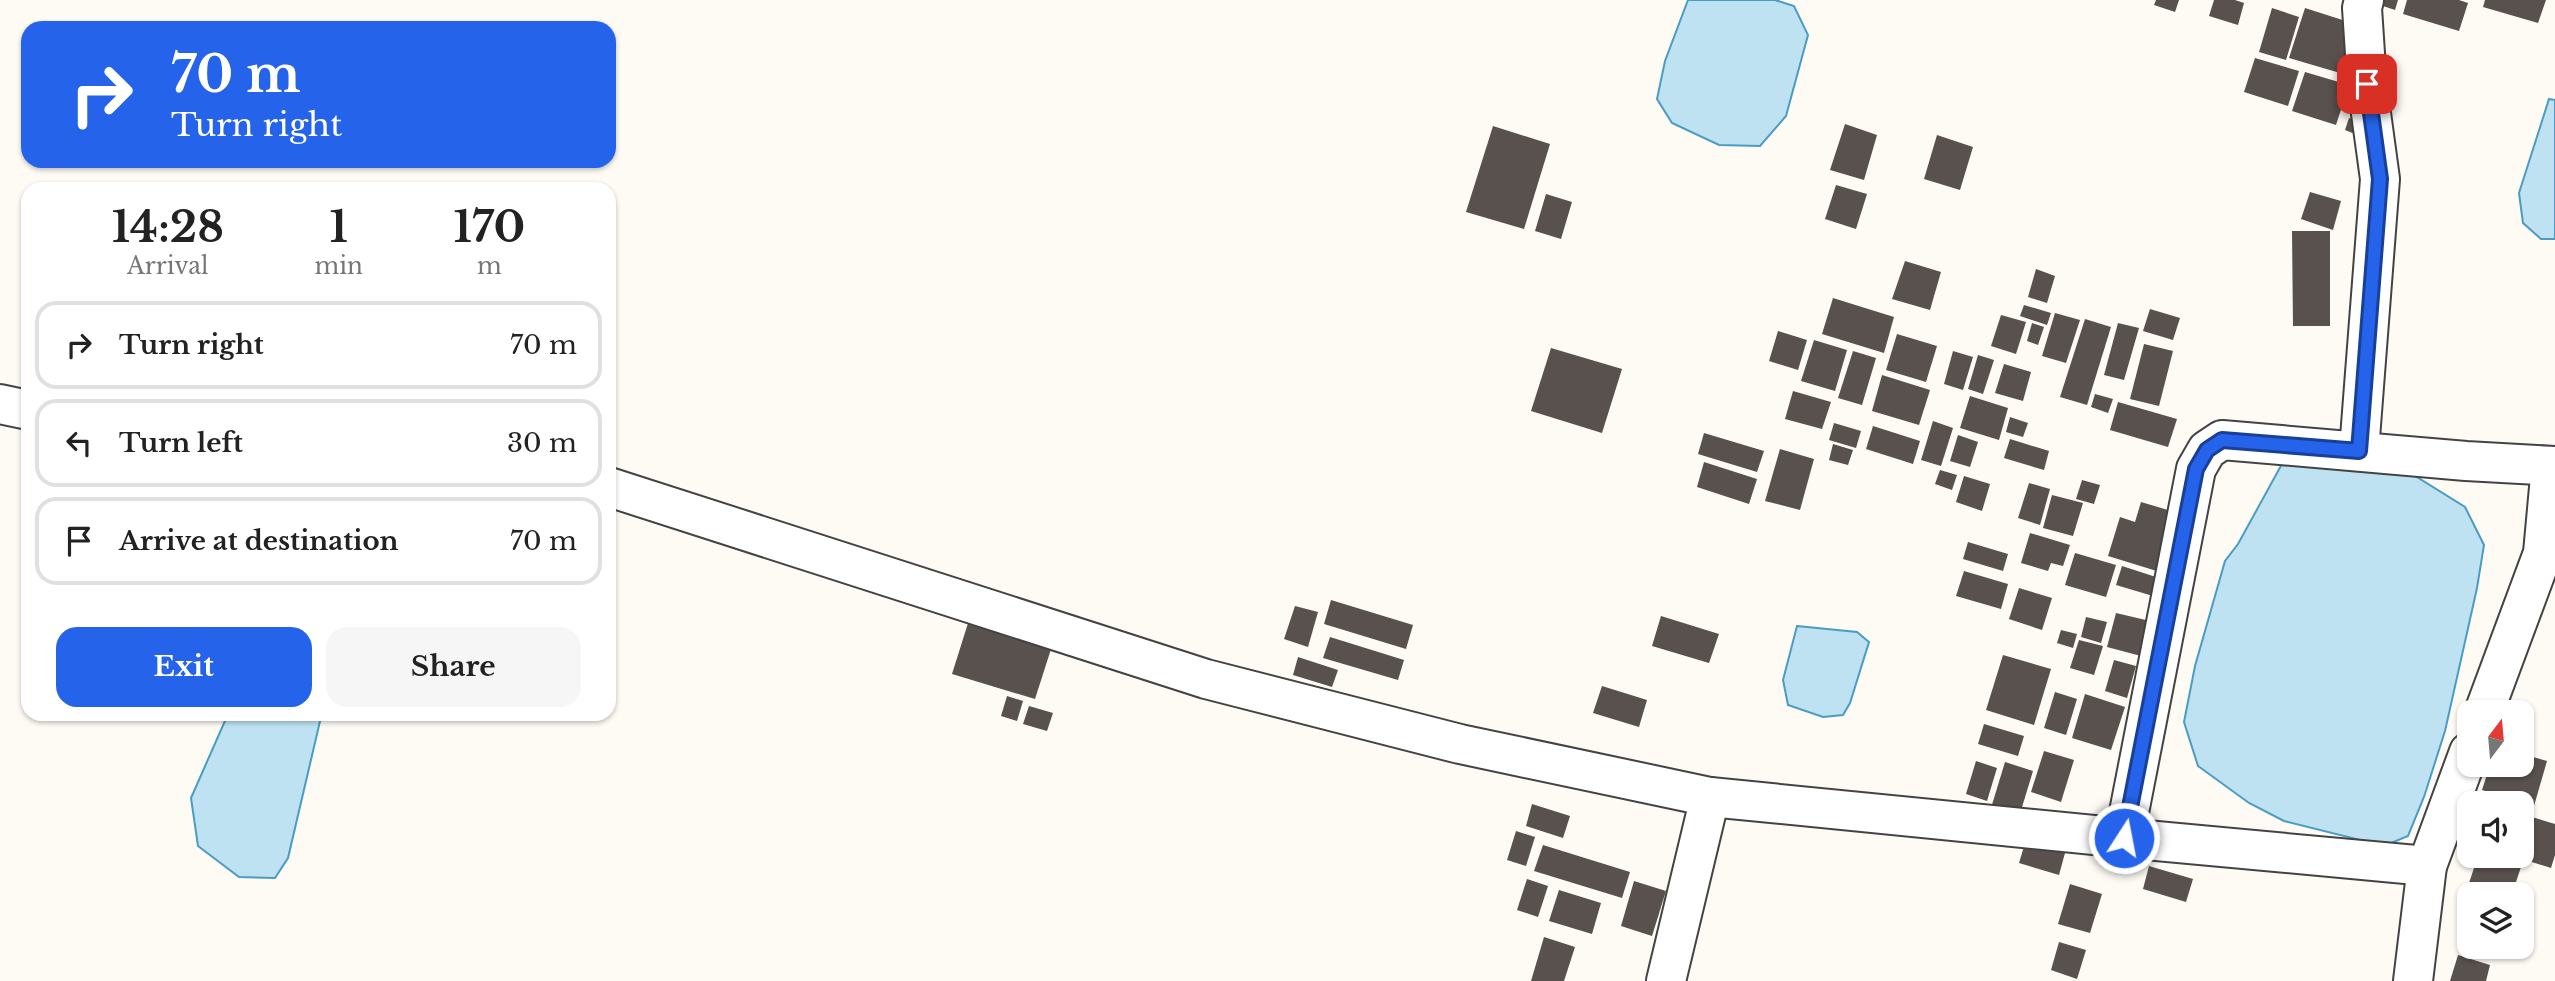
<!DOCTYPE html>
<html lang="en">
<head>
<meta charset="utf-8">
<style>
	:root { --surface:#fff; --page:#f6f6f6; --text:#222; --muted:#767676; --line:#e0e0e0; --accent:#2563eb }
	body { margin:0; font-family:"Libre Baskerville",serif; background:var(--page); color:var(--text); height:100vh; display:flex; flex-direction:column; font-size:26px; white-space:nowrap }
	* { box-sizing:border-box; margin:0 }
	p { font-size:23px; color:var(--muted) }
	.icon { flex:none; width:38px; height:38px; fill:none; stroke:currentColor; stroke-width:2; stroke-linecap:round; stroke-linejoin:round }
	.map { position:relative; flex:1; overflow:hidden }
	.panel { position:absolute; left:21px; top:182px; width:595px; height:539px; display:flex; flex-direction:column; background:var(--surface); border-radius:21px; box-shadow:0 2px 5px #0004 }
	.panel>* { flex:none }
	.hud { position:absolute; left:21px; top:21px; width:595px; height:147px; border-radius:21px; box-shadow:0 2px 5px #0004; background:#2563eb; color:#fff; overflow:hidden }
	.needle { width:46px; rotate:16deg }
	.fabs { position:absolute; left:2457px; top:700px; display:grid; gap:14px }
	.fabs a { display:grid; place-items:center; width:77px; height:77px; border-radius:14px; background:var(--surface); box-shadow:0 2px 5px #0004; font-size:35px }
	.pin { position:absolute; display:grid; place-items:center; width:60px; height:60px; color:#fff; margin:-30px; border-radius:14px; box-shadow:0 4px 10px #0006 }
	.me { position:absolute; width:77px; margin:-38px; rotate:11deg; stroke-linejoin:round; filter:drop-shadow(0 0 5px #0008) }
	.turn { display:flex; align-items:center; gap:24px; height:147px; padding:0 35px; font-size:32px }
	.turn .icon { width:91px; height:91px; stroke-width:2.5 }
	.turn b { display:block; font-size:49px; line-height:60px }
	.eta { display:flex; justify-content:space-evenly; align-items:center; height:119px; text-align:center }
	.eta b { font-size:42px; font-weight:700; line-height:49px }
	.cta { display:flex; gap:14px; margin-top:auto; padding:14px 35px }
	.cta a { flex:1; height:80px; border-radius:21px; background:var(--accent); color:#fff; font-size:28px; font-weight:700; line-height:80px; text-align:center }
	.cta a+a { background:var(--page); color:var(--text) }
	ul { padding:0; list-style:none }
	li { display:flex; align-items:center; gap:21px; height:88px; margin:0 14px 10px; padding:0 21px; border:4px solid var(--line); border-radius:21px }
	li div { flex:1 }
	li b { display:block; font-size:26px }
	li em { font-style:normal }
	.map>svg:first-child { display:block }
	.water { fill:#bee2f1; stroke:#4b9cc2; stroke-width:2 }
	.building { fill:#58514e }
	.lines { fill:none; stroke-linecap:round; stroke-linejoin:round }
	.minor-casing { stroke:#434343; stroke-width:42 }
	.minor { stroke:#fff; stroke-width:38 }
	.route-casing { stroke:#184099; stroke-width:18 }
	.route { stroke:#2563eb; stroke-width:12 }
</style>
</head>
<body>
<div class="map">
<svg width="2555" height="981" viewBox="0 0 2555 981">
	<rect width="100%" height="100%" fill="#fefbf5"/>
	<!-- water -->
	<g class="water">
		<polygon points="1688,0 1775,0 1794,6 1808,35 1786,116 1760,146 1719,145 1672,123 1657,99 1665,61"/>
		<polygon points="2549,99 2555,100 2555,239 2541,239 2523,223 2519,193"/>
		<polygon points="2283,462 2412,474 2465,507 2484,545 2477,588 2445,731 2424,797 2408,836 2384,846 2284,821 2249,803 2198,766 2184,722 2195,666 2225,561 2238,544"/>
		<polygon points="1797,626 1857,632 1869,642 1850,703 1843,715 1823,717 1788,705 1783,680"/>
		<polygon points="228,714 312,714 321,717 288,858 275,878 239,877 198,846 191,798"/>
	</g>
	<!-- building -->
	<g class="building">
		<polygon points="2156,0 2179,0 2175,12 2154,5"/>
		<polygon points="2214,0 2235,0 2244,3 2238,25 2209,16"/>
		<polygon points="2365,0 2398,0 2395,10"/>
		<polygon points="2407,0 2459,0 2468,3 2459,31 2403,14"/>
		<polygon points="2485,0 2546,0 2538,23 2483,7"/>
		<polygon points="2272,8 2299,17 2286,60 2259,52"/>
		<polygon points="2305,8 2355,24 2340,73 2289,58"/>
		<polygon points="2255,58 2299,71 2288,106 2244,92"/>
		<polygon points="2305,72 2349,85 2336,125 2292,111"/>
		<polygon points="2349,118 2359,121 2355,134 2345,130"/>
		<polygon points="1845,124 1877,135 1864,180 1830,170"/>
		<polygon points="1493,126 1550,144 1524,229 1466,212"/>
		<polygon points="1937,135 1973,147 1960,190 1924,179"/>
		<polygon points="1836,185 1867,194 1856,229 1825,219"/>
		<polygon points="2310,192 2341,201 2333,230 2301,219"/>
		<polygon points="1546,194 1572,202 1561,239 1535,231"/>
		<polygon points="2292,231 2330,231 2330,326 2293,326"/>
		<polygon points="1905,261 1941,272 1930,310 1892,299"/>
		<polygon points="2036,269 2055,276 2047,303 2028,297"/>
		<polygon points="1833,298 1894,317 1884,353 1822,334"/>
		<polygon points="2024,305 2051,313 2047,325 2020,316"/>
		<polygon points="2150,309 2180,318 2173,340 2143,331"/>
		<polygon points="2055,313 2080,320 2066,363 2042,356"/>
		<polygon points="2001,315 2026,322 2016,354 1991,346"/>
		<polygon points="2085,319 2111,327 2087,405 2060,397"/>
		<polygon points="2032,323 2044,327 2038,345 2027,341"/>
		<polygon points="2118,323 2139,328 2124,380 2104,375"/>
		<polygon points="1778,331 1807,340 1798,370 1769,361"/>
		<polygon points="1897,334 1937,346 1926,382 1886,370"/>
		<polygon points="1814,340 1847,350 1835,391 1801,381"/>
		<polygon points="2144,344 2173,351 2159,406 2130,399"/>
		<polygon points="1551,348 1622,369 1602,433 1531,411"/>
		<polygon points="1853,351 1876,358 1862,405 1838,398"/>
		<polygon points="1953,351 1973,357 1963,390 1944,384"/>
		<polygon points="1978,355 1994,360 1983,394 1968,389"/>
		<polygon points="2004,364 2031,372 2023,401 1995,393"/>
		<polygon points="1882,375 1930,390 1919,425 1872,411"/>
		<polygon points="1793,391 1831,402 1822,429 1785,419"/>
		<polygon points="2095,394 2113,399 2108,413 2091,407"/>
		<polygon points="1970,396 2008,408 1999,440 1960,428"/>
		<polygon points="2118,402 2177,419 2168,447 2110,430"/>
		<polygon points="2010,417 2028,423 2023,437 2006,432"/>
		<polygon points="1933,421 1953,428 1941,466 1921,460"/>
		<polygon points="1834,423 1861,431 1856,448 1829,440"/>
		<polygon points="1873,426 1920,441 1913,464 1866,449"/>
		<polygon points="1704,433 1764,451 1757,472 1698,454"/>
		<polygon points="1958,435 1978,442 1970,467 1950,461"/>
		<polygon points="2010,439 2049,451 2044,470 2004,458"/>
		<polygon points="1833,444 1853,450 1848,465 1829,460"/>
		<polygon points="1780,449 1814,459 1800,510 1765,501"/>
		<polygon points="1704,462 1757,479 1749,504 1697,487"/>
		<polygon points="1940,470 1957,475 1952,490 1935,484"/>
		<polygon points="1964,476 1990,484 1982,511 1956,502"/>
		<polygon points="2082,480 2100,485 2094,504 2076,499"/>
		<polygon points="2029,483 2050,489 2040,525 2018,518"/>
		<polygon points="2052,495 2083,503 2073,536 2043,528"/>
		<polygon points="2141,502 2178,513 2160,572 2108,556 2120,517 2135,522"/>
		<polygon points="2030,533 2070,545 2063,566 2051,563 2048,571 2021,563"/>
		<polygon points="1968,542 2008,554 2003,571 1963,559"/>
		<polygon points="2075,553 2116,565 2106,597 2065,585"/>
		<polygon points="2122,566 2159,578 2153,596 2116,585"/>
		<polygon points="1964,571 2008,584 2001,609 1956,596"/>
		<polygon points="2019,588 2052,598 2042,630 2009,619"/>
		<polygon points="1331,600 1413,625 1406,649 1324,624"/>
		<polygon points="1295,606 1318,612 1308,647 1284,639"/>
		<polygon points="2116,613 2150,621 2141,656 2107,647"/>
		<polygon points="1661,616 1719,634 1709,663 1652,646"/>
		<polygon points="2086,617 2107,622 2101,643 2081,637"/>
		<polygon points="969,620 1052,646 1035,699 952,674"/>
		<polygon points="2061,630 2077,634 2073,648 2057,643"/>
		<polygon points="1330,637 1404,660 1398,680 1323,658"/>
		<polygon points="2079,640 2103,646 2094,675 2070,668"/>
		<polygon points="2003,655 2051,669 2034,725 1986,710"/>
		<polygon points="1298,657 1338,670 1332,687 1293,675"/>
		<polygon points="2114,660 2136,666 2127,698 2105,691"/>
		<polygon points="1602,686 1647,700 1639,727 1593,713"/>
		<polygon points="2055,692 2077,699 2066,735 2044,728"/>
		<polygon points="2085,694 2125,707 2111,750 2072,738"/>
		<polygon points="1007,696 1023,701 1017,721 1001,716"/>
		<polygon points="1029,706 1053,713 1047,731 1023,724"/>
		<polygon points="1984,724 2024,736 2018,756 1978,744"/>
		<polygon points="2044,751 2074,760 2061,802 2031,792"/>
		<polygon points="2522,754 2547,761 2534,806 2482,790 2490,765 2522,765"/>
		<polygon points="1976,761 1997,768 1987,801 1966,794"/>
		<polygon points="2005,762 2033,771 2019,817 1991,808"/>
		<polygon points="1532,804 1570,816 1563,838 1526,826"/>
		<polygon points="2522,814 2555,824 2555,855 2551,868 2513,856 2522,856"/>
		<polygon points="2029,830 2068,842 2059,875 2019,863"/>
		<polygon points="1516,831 1535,837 1526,866 1507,860"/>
		<polygon points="1543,845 1630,872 1622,898 1534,871"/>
		<polygon points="2478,856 2487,856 2521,867 2512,894 2473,894 2466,892"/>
		<polygon points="2149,866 2193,879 2186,902 2143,889"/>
		<polygon points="1527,879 1548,886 1538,917 1517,910"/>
		<polygon points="1634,881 1666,891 1652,936 1621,926"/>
		<polygon points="2070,884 2102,894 2090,933 2058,924"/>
		<polygon points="1559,890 1601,903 1592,934 1549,921"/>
		<polygon points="1544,937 1575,947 1564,981 1531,981"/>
		<polygon points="2059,942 2086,950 2077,979 2051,970"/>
		<polygon points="2458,955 2490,965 2486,981 2450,981"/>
	</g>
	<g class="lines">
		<defs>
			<g id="minor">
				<polyline points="0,404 28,410"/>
				<polyline points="2359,451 2380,179 2367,84 2362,8 2364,0"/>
				<polyline points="609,487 1206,679 1460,744 1710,797 1666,981"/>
				<polyline points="2484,712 2543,553 2551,466"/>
				<polyline points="1710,797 2124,838 2196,469 2207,450 2222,440 2466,461 2555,466"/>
				<polyline points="2124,838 2427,866"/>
				<polyline points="2413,981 2427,866 2469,752"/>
			</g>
		</defs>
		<!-- minor casing -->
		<use href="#minor" class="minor-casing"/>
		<!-- minor -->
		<use href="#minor" class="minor"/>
	</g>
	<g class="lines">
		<defs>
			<polyline id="route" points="2124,838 2196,469 2207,450 2222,440 2359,451 2380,179 2367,84"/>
		</defs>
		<!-- route casing -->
		<use href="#route" class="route-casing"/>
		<!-- route -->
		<use href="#route" class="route"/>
	</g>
</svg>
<div class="fabs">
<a><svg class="needle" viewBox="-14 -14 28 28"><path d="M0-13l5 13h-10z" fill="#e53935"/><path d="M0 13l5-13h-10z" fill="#767676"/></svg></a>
<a><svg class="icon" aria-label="sound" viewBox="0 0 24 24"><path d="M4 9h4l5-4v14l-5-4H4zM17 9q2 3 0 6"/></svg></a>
<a><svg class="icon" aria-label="layers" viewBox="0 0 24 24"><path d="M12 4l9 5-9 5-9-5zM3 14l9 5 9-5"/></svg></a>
</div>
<div class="pin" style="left:2367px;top:84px;background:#d93025"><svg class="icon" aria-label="arrive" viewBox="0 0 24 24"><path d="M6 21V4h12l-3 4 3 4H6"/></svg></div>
<svg class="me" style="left:2124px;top:838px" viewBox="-20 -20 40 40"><circle r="17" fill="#2563eb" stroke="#fff" stroke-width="3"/><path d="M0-11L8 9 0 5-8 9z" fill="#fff"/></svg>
<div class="hud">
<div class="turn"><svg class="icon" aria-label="right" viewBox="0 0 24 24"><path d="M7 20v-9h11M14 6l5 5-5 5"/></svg><div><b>70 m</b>Turn right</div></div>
</div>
<section class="panel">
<div class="eta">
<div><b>14:28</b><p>Arrival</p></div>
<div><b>1</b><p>min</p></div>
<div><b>170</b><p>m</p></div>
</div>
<ul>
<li><svg class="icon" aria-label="right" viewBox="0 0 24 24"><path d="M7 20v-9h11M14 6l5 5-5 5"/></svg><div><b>Turn right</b></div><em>70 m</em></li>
<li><svg class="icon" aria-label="left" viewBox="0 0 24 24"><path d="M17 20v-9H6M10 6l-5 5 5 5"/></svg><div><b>Turn left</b></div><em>30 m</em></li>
<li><svg class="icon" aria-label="arrive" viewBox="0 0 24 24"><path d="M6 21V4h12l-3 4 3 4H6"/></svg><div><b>Arrive at destination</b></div><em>70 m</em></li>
</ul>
<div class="cta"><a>Exit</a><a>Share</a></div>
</section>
</div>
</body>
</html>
